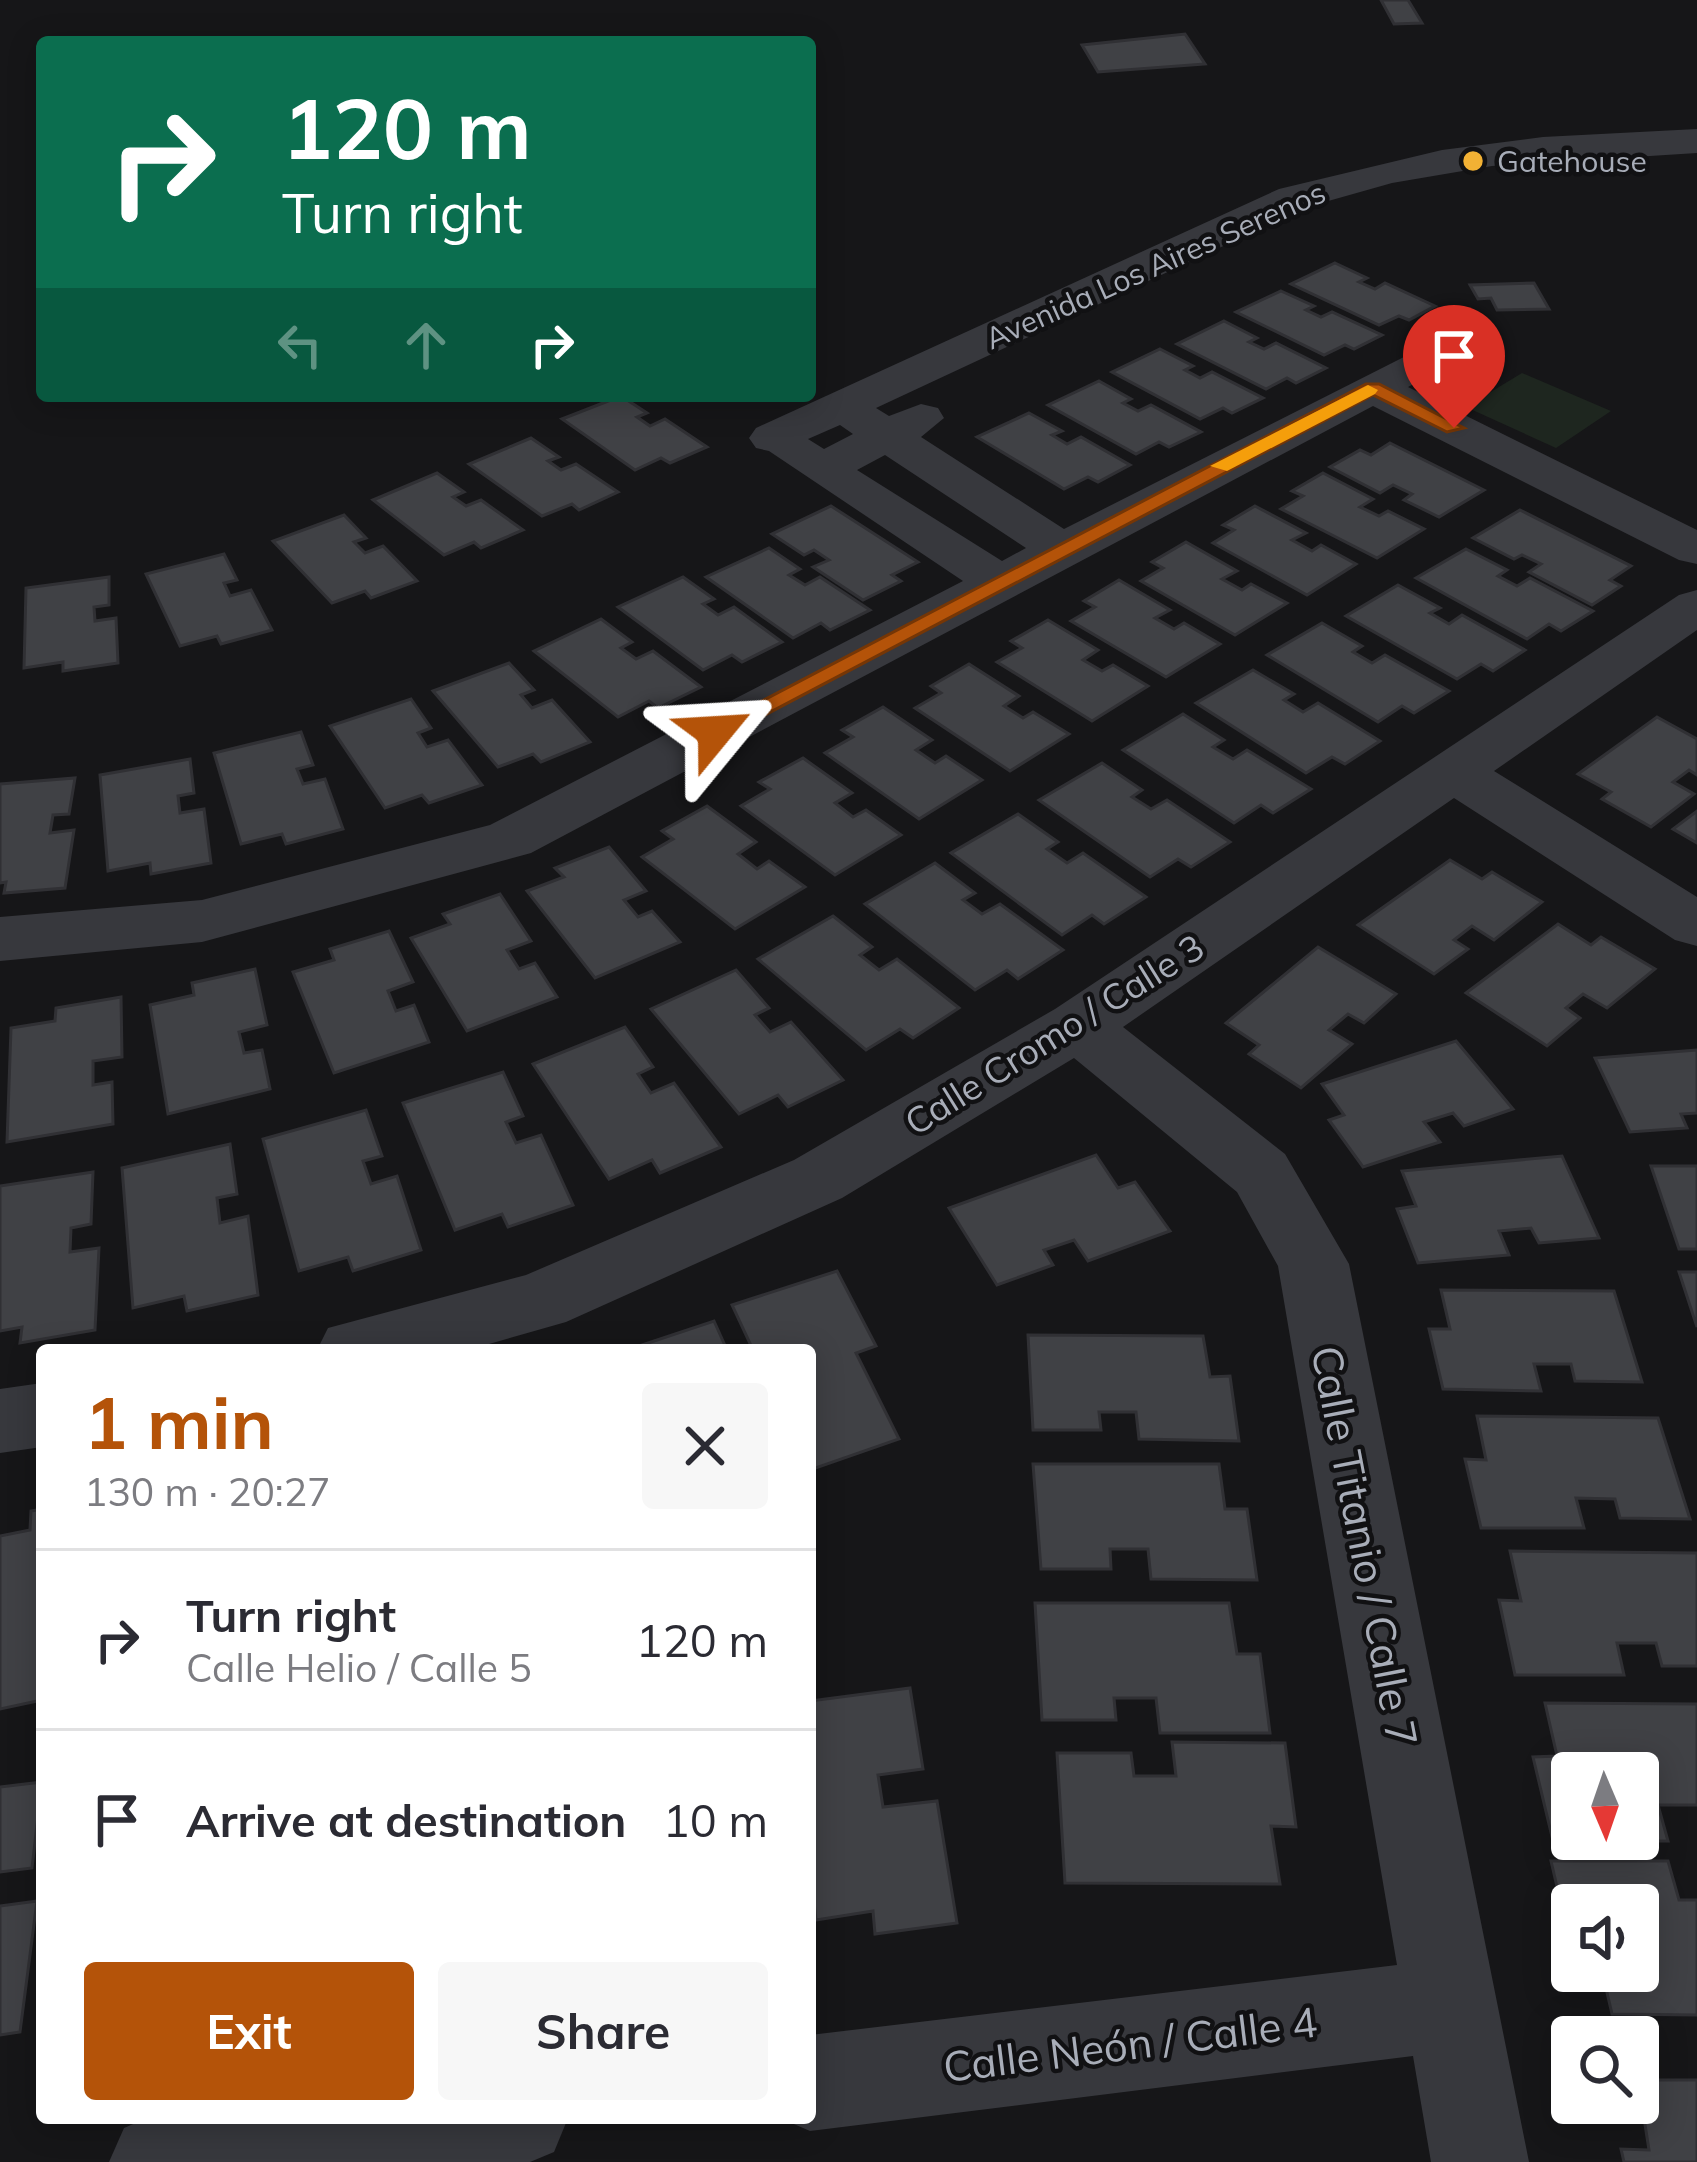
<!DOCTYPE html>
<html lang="en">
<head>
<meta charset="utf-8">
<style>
	:root { --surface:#fff; --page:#f7f7f7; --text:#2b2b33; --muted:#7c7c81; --line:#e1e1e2; --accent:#b45309 }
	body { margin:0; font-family:Mulish,sans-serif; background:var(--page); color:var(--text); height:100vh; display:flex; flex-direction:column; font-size:45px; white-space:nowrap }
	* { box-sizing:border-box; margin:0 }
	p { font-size:39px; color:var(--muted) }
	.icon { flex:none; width:66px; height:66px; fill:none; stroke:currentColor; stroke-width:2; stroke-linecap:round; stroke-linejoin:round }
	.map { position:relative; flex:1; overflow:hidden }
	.panel { position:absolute; left:36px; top:1344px; width:780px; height:780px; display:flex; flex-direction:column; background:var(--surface); border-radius:12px; box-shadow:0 6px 30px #0003 }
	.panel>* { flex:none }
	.top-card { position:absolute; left:36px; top:36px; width:780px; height:366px; border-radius:12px; box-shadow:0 6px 30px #0003; background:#0b6e4f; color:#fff; overflow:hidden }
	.needle { width:78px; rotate:178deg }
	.buttons { position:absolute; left:1551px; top:1752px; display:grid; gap:24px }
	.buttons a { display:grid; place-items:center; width:108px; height:108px; border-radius:12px; background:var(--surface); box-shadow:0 6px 30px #0003; font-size:60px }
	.pin { position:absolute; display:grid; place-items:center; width:102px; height:102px; color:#fff; margin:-123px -51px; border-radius:50% 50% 50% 0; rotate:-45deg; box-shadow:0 0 12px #0007 }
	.pin .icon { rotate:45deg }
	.me { position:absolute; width:132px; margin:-66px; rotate:63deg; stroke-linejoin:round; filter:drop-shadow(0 0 9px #0008) }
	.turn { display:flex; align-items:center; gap:42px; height:252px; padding:0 48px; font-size:54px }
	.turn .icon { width:156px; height:156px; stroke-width:2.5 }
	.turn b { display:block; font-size:84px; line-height:102px }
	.lanes { display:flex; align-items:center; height:114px; padding:0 48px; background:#0003; justify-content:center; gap:60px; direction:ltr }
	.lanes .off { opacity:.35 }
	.round { display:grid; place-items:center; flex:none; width:126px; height:126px; border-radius:12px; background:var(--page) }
	.overview { display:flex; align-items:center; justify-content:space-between; height:204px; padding:0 48px }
	h1 { font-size:72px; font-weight:700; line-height:90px; color:var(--accent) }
	.action { display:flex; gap:24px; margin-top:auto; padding:24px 48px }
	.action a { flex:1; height:138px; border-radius:12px; background:var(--accent); color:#fff; font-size:48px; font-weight:700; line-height:138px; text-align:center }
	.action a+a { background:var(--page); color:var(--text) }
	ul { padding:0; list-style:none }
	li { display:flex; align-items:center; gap:36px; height:180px; padding:0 48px; border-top:3px solid var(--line) }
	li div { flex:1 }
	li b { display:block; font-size:45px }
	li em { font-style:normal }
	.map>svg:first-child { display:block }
	.green { fill:#1e261f }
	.building { fill:#404145; stroke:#303034; stroke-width:3; fill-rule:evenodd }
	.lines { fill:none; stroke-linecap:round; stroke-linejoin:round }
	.minor { fill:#37383d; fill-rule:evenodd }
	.route { fill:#b45309; stroke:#753606; stroke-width:3 }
	.slow { fill:#f59e0b }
	.poi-dot { fill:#f2b134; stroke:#111113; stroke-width:4.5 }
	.labels { text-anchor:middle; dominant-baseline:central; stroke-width:9; stroke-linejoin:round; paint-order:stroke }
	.far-poi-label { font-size:30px; fill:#a8adb8; stroke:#111113; text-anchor:start }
	.far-street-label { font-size:30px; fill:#a8adb8; stroke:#111113 }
	.street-label { font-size:36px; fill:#a8adb8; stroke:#111113 }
	.near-street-label { font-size:42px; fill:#a8adb8; stroke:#111113 }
</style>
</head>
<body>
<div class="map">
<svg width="1697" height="2162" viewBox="0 0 1697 2162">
	<rect width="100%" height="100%" fill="#161618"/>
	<!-- green -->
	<polygon class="green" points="1522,373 1611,411 1556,448 1466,407"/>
	<!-- building -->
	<g class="building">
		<polygon points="1381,0 1408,0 1422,23 1394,24"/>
		<polygon points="1185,34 1205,64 1098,72 1082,45"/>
		<polygon points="1335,263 1367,278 1359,282 1375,289 1385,283 1435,306 1409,320 1399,316 1379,325 1291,284"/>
		<polygon points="1534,283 1549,309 1497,310 1491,298 1478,299 1470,285"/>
		<polygon points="1281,291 1314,306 1306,310 1321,317 1332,312 1382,335 1354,349 1345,345 1324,355 1236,312"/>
		<polygon points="1224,321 1257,338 1249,342 1264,349 1276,343 1326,368 1296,383 1287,378 1266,389 1177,344"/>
		<polygon points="1160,349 1193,366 1185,370 1200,378 1212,372 1263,398 1232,413 1223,408 1200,419 1112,372"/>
		<polygon points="1099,381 1131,399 1123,403 1138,411 1151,405 1201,432 1169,447 1159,442 1136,454 1048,405"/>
		<polygon points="621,396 647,413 637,417 650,426 665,419 707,447 670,463 661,458 635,470 562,419"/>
		<polygon points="1029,413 1062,431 1052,435 1067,444 1081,437 1130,465 1098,482 1088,477 1064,489 977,437"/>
		<polygon points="531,438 559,457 548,461 561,470 576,464 618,492 579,510 572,504 542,516 469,464"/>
		<polygon points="1390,443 1484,490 1439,517 1404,500 1412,494 1393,485 1380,493 1330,467 1360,450 1371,455"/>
		<polygon points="437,473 464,492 453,497 466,506 481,500 523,530 481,548 474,542 444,555 373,500"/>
		<polygon points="1323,473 1373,499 1360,507 1379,516 1388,511 1424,529 1377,558 1281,509 1303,496 1292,491"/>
		<polygon points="831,506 918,562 892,575 901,581 863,600 813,567 829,560 814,550 804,555 772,534"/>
		<polygon points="1255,506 1306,533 1292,540 1312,551 1321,545 1356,564 1307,595 1213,543 1234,530 1223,525"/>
		<polygon points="1520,510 1631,566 1610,580 1621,586 1592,605 1529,572 1541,564 1522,555 1514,559 1473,538"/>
		<polygon points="344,515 366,538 354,542 365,553 383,546 417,581 371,598 365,591 332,603 273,541"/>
		<polygon points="1186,542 1237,571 1222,579 1242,590 1251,584 1287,603 1235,635 1141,581 1163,568 1152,562"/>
		<polygon points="769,548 800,569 789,575 805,585 820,577 870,610 830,630 821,623 793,638 706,577"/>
		<polygon points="1466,549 1507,570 1498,576 1517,586 1530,578 1593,611 1561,631 1549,624 1527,639 1416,578"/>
		<polygon points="224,554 237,580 224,583 230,596 251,590 272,630 221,644 217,636 180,646 146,574"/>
		<polygon points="109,577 109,605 94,607 95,621 116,618 118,663 63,671 63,662 24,668 26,588"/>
		<polygon points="683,577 714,599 703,604 718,615 734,607 782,642 742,662 732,655 703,670 618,607"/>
		<polygon points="1119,580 1170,610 1155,618 1174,629 1184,623 1220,644 1166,677 1071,621 1095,607 1084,601"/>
		<polygon points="1398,585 1440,608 1430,613 1449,624 1462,615 1525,650 1493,671 1481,664 1457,679 1346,616"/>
		<polygon points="601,619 632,642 621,648 636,659 653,651 701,687 658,708 649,701 618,717 534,651"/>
		<polygon points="1048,620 1098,650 1083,660 1102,671 1113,665 1148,686 1092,721 997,662 1022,648 1011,641"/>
		<polygon points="1322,623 1362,646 1353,652 1372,663 1385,655 1449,691 1414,713 1402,706 1378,722 1267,655"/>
		<polygon points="509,663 534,690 521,695 532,708 552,700 590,742 541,762 533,754 498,767 433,691"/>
		<polygon points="969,664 1019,696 1004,706 1023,718 1033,712 1069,734 1010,771 915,708 941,693 931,686"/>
		<polygon points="1253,670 1294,694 1284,700 1303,712 1318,703 1380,741 1345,764 1332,757 1306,773 1196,703"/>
		<polygon points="411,699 431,728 418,733 427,747 448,740 482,785 429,803 422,795 385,808 330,726"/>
		<polygon points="883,707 932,740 916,750 935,763 946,756 982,780 919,819 825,753 853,737 842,730"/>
		<polygon points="1183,714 1224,740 1213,747 1233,759 1247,750 1311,789 1273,813 1261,805 1234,823 1123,750"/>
		<polygon points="1657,717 1697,739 1697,775 1689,770 1673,782 1694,794 1651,827 1602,799 1611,792 1578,774"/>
		<polygon points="301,732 313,765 297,769 303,784 325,779 343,829 286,844 282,834 241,844 214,753"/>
		<polygon points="803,758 852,793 835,803 853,817 866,810 901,835 835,875 741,806 770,789 759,782"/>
		<polygon points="190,759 194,793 178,796 180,813 204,809 211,863 151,874 150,863 108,871 100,775"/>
		<polygon points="1102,763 1142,790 1132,797 1151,809 1167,800 1230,842 1191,867 1178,859 1150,877 1039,800"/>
		<polygon points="75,778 69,814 53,815 50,833 74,830 65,888 4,893 6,882 0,883 0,784"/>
		<polygon points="707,806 756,842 738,854 757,869 769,861 805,887 735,929 642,857 673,839 662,831"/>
		<polygon points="1697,811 1697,843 1673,829"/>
		<polygon points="1018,814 1058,842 1047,849 1067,863 1083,853 1146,897 1104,924 1092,915 1062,935 951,853"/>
		<polygon points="609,847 646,891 624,900 638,917 652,911 680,942 595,978 527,891 564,877 555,868"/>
		<polygon points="1450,860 1482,879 1492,872 1542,902 1494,940 1472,926 1454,940 1468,949 1434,974 1358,925"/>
		<polygon points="935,863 975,893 963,900 982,914 1000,904 1063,950 1018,979 1007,970 975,990 865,904"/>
		<polygon points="500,894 531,941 507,950 519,969 535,963 557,997 467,1031 411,938 450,924 443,914"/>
		<polygon points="833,916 872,947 860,955 879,970 897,959 959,1008 913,1038 900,1029 866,1050 758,959"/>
		<polygon points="1558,924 1591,945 1601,937 1655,969 1607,1008 1583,994 1566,1008 1580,1018 1547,1046 1466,993"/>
		<polygon points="389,931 413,982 388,991 396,1011 414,1005 429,1042 334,1073 293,972 334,960 330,949"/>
		<polygon points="1318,947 1396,994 1364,1023 1348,1014 1329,1030 1352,1044 1301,1088 1249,1054 1259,1045 1226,1023"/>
		<polygon points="255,969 267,1025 239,1032 244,1053 262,1050 270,1089 168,1114 150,1005 194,995 192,983"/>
		<polygon points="736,970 769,1008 755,1015 770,1032 791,1022 843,1080 788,1107 778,1095 739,1114 651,1009"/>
		<polygon points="121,997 122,1057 93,1061 93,1085 112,1082 113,1124 7,1142 11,1028 55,1021 56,1008"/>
		<polygon points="625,1027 653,1067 638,1074 651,1093 674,1083 721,1147 660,1173 652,1160 609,1179 533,1064"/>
		<polygon points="1456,1041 1513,1109 1464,1126 1453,1113 1424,1122 1440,1142 1363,1167 1329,1120 1344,1115 1322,1084"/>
		<polygon points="1697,1050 1697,1113 1681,1114 1687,1128 1630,1132 1595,1058"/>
		<polygon points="503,1072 523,1116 506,1122 516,1143 541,1135 573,1205 508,1227 502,1214 455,1230 403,1103"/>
		<polygon points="366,1110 382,1156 363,1161 371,1184 397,1176 421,1250 353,1271 348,1257 299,1271 263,1139"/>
		<polygon points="230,1144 237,1194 217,1198 220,1223 248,1216 258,1295 187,1311 184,1296 133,1308 122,1168"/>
		<polygon points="1096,1155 1118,1188 1135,1182 1170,1231 1088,1261 1074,1240 1044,1250 1053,1265 997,1285 949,1208"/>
		<polygon points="1562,1156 1599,1238 1539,1243 1531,1228 1499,1231 1509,1255 1418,1263 1397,1209 1416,1206 1402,1171"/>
		<polygon points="1651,1166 1697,1166 1697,1249 1679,1249"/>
		<polygon points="93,1172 91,1224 71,1228 70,1252 99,1248 95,1330 20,1343 22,1327 0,1331 0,1186"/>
		<polygon points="837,1271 876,1346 856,1353 899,1439 810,1470 810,1350 753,1350 732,1305"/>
		<polygon points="1679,1272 1697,1272 1697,1327"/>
		<polygon points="1441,1290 1614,1291 1642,1382 1575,1381 1571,1364 1534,1364 1541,1391 1443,1389 1429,1329 1450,1329"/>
		<polygon points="714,1321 727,1350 627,1350"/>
		<polygon points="1028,1335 1203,1336 1210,1377 1230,1376 1239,1441 1139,1439 1136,1412 1099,1412 1101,1430 1033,1430"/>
		<polygon points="1477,1416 1658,1418 1690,1519 1620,1518 1615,1499 1576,1498 1584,1528 1481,1528 1465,1459 1486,1460"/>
		<polygon points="1033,1464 1219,1464 1225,1509 1247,1509 1257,1580 1151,1579 1148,1549 1110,1549 1111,1569 1041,1569"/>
		<polygon points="42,1509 42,1700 0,1709 0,1536 30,1530 31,1511"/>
		<polygon points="1510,1551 1697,1553 1697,1666 1662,1666 1656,1643 1617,1643 1624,1675 1515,1675 1499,1600 1521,1601"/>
		<polygon points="1035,1603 1229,1603 1237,1654 1260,1654 1270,1733 1160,1733 1156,1698 1114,1698 1116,1720 1042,1720"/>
		<polygon points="910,1688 923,1769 878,1775 883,1807 937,1801 957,1923 875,1934 873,1911 816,1920 810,1867 810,1701"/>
		<path d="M1545 1703 1697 1704V1805H1658L1668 1841H1553L1533 1757 1557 1756ZM1572 1773H1638V1839H1572Z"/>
		<polygon points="1172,1742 1285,1743 1296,1827 1271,1826 1280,1884 1065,1883 1057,1753 1131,1753 1134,1776 1176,1776"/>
		<polygon points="42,1782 32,1868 0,1872 0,1787"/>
		<polygon points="1551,1861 1668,1861 1679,1900 1697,1900 1697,2015 1612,2014 1602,1971 1638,1971 1638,1905 1572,1905 1572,1951"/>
		<polygon points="37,1901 20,2032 0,2035 0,1906"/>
		<polygon points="1638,2080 1697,2080 1697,2162 1624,2162 1621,2149 1649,2150"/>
	</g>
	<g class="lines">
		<!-- minor -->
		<g class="minor">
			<path d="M1697 129V153L1492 166 1392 183 1307 207 876 408 889 416 921 404 938 408 944 418 921 437 1064 529 1477 320 1493 324 1499 333 1493 342 1408 387 1697 530V564L1679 560 1373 406 531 853 202 942 0 961V917L202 900 490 825 963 581 769 451 756 448 749 438 756 428 1279 189 1442 150 1543 137ZM840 425 853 434 824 449 808 439ZM885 455 1026 548 1002 561 857 470Z"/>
			<polygon points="1697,590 1697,630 1494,771 1697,897 1697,946 1675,940 1454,798 1123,1027 1285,1154 1349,1264 1529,2162 1431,2162 1413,2056 810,2131 780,2118 810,2118 810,2035 1397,1965 1278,1266 1237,1192 1074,1058 842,1198 566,1322 468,1350 317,1350 328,1328 526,1275 794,1160 1055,1009 1679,595"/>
			<polygon points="42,1383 42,1447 0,1453 0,1389"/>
			<polygon points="147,2118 568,2118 554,2152 530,2162 109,2162 124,2128"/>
		</g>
	</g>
	<!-- route -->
	<polygon class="route" points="1366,384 1379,384 1464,428 1447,432 1373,395 723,737 706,737 703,732"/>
	<!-- slow -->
	<polygon class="slow" points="1368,385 1378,390 1375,394 1227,471 1210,466"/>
	<!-- markers -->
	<circle class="poi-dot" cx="1473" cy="161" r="12"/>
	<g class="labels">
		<!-- far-poi labels -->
		<g class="far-poi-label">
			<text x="1497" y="161">Gatehouse</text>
		</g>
		<!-- far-street labels -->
		<g class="far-street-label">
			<text transform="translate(1155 265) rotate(-24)">Avenida Los Aires Serenos</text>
		</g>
		<!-- street labels -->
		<g class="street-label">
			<text transform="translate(1054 1034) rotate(-32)">Calle Cromo / Calle 3</text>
		</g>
		<!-- near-street labels -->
		<g class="near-street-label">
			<text transform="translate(1365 1546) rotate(79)">Calle Titanio / Calle 7</text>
			<text transform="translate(1130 2044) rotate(-7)">Calle Neón / Calle 4</text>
		</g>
	</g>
</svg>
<div class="buttons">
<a><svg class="needle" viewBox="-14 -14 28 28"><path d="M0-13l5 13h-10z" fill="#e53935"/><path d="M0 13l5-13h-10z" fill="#7c7c81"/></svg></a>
<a><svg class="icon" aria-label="sound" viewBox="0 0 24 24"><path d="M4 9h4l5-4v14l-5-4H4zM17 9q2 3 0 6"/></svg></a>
<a><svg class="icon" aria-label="search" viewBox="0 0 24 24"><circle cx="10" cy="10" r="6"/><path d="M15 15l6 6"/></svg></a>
</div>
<div class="pin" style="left:1454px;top:428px;background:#d93025"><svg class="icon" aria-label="arrive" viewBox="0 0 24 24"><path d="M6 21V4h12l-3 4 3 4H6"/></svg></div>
<svg class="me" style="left:715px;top:732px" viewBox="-20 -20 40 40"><path d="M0-17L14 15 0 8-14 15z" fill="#b45309" stroke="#fff" stroke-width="4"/></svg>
<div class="top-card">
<div class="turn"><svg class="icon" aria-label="right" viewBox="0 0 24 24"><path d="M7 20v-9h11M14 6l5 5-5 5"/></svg><div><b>120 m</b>Turn right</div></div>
<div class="lanes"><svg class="icon off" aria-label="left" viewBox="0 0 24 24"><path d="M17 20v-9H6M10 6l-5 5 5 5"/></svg><svg class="icon off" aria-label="ahead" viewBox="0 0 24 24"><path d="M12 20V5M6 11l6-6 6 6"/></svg><svg class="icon" aria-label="right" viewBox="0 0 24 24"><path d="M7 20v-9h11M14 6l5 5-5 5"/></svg></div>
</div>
<section class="panel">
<div class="overview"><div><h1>1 min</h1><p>130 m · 20:27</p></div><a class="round"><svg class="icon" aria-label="close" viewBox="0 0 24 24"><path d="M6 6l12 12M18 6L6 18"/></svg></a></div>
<ul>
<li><svg class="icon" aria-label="right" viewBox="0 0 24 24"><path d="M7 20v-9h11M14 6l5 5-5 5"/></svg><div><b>Turn right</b><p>Calle Helio / Calle 5</p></div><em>120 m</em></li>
<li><svg class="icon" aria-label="arrive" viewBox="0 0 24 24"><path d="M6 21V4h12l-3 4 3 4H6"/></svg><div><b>Arrive at destination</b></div><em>10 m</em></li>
</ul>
<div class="action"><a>Exit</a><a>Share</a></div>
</section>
</div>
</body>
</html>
